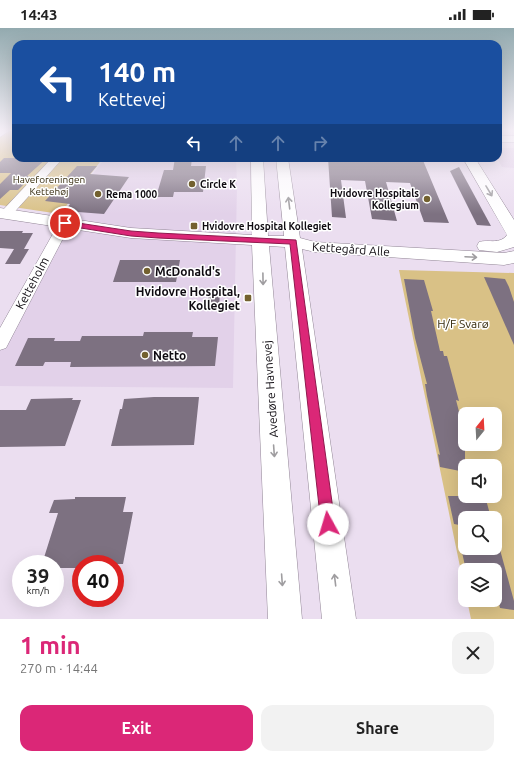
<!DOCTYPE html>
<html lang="en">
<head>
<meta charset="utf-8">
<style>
	:root { --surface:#fff; --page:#f2f2f2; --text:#222; --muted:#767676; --accent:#db2777 }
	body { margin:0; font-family:Ubuntu,sans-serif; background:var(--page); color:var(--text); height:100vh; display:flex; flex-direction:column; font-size:15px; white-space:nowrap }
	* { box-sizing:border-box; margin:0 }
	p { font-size:13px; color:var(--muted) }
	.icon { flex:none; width:22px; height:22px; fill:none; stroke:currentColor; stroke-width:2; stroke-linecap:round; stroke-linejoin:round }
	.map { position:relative; height:591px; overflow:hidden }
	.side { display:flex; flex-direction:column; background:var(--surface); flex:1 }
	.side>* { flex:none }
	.hud { position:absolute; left:12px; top:12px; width:490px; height:122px; border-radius:12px; box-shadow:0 4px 16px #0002; background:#1a4fa0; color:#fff; overflow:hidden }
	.needle { width:26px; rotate:18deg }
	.controls { position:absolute; left:458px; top:379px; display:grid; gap:8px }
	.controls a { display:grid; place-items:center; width:44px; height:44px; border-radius:8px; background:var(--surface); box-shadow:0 4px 16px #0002; font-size:20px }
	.speed { position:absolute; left:12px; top:527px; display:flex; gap:8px; font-size:20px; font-weight:700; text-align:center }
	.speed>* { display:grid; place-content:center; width:52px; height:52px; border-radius:50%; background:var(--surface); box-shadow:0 4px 16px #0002; line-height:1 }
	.speed small { font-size:10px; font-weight:400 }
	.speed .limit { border:6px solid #d22; background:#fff; color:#111 }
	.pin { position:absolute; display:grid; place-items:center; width:34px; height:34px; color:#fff; margin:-17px; border:2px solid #fff; border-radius:50%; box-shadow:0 1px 4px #0007 }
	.me { position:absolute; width:44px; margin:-22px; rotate:354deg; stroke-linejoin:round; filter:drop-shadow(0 0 3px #0008) }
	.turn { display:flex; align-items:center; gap:14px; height:84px; padding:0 20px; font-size:18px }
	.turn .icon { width:52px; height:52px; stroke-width:2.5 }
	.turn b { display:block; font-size:28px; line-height:34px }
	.lanes { display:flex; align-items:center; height:38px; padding:0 20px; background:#0003; justify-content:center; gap:20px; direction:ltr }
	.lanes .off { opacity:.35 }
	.round { display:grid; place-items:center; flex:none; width:42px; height:42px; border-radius:12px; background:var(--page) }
	.overview { display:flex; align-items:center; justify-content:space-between; height:68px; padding:0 20px }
	h1 { font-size:24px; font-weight:700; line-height:30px; color:var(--accent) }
	.primary-button { display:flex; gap:8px; margin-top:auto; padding:8px 20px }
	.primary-button a { flex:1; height:46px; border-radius:12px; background:var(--accent); color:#fff; font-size:16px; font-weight:700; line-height:46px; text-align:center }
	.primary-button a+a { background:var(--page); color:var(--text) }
	.status { display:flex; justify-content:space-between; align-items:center; height:28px; padding:0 20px; background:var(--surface); direction:ltr }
	.status svg { height:11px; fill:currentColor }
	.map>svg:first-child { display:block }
	.built { fill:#e2d1e9 }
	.green { fill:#d9c186; fill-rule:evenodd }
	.building { fill:#7d7181 }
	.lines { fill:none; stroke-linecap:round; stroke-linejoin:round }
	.minor-casing { stroke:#928696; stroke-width:1 }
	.tertiary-casing { stroke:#928696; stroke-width:1 }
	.minor { fill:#fff; fill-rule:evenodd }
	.tertiary { fill:#fff; fill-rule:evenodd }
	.oneway { stroke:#9f9da0 }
	.route { fill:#db2777; stroke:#8e194d }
	.poi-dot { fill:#73612f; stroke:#fff; stroke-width:1.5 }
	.labels { text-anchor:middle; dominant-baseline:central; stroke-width:3; stroke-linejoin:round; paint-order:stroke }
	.far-park-label { font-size:10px; fill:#352a0c; stroke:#fff }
	.far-poi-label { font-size:10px; font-weight:bold; fill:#0f0b11; stroke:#fff; text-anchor:start }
	.street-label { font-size:12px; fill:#0f0b11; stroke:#fff }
	.poi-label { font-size:12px; font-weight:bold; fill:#0f0b11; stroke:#fff; text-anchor:start }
	.park-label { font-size:12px; fill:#352a0c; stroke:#fff }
</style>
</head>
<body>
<div class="status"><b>14:43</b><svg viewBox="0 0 49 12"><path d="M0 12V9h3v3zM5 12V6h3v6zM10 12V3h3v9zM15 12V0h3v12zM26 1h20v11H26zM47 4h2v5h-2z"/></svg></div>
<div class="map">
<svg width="514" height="591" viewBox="0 0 514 591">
	<rect width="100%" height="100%" fill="#ebdef0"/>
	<!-- built -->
	<g class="built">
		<polygon points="498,120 514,120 514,140 502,139 497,130 498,130"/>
		<polygon points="105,130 236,130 237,157 233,360 0,358 0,309 63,186"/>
	</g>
	<!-- green -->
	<g class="green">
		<polygon points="0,103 16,103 16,130 103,130 60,186 0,177"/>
		<path d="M399 242 514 245V591H471L467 572H495V542H465V563ZM465 386H495V416H465ZM465 438H495V468H465ZM465 490H495V520H465Z"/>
	</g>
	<!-- building -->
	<g class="building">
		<polygon points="4,130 47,130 27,148 31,149 18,162 10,162 0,171 0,156 11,145 0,145 0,134"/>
		<polygon points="175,130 192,130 191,138 206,138 203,164 174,164 173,169 156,169 164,142 173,142"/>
		<polygon points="328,130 422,130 449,195 424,194 410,155 386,154 397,193 372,191 365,153 341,152 346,190 332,189"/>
		<polygon points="77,138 97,138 90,146 129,149 104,186 65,183 70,176 45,173"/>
		<polygon points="459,139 491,198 477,197 450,143"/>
		<polygon points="0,203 23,203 22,205 33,205 24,221 29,221 20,236 5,236 14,221 0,220"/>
		<polygon points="120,232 180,232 176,254 113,254"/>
		<polygon points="484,249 505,251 509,259 514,274 514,317"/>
		<polygon points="404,251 424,252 433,283 431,283 440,323 443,323 444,328 447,328 459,373 456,372 465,407 465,444 440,439 438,426 440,427 427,368 425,356 427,356 415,310"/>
		<polygon points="220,263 219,280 207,280 209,264"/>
		<polygon points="144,304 193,304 192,309 218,309 215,338 70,339 71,334 45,334 43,338 15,338 28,310 55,310 54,313 80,313 82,308 143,308"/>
		<polygon points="154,369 199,369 194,417 111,418 120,381 122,381 124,371"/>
		<polygon points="73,370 72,372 81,372 65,418 0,419 0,382 26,382 31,371"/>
		<polygon points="448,468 485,468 491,490 465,490 465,498 454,496"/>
		<polygon points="75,469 126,469 123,484 133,484 123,536 81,536 81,540 55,540 55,536 42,536 58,485 49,485 54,472 75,471"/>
		<polygon points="495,518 499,518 514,573 514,582 500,580 498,572 495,572 495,542 466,542 461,520 495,520"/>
	</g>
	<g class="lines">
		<defs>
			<g id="minor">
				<polygon points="0,103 9,103 0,109"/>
				<polygon points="52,130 63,130 10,189 2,189 0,186 2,183"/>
				<polygon points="65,191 69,192 71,195 6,320 0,322 0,300 59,195 61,192"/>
			</g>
			<g id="tertiary">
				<rect x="498" y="108" width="16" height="6"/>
				<polygon points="251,130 263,130 268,208 284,208 276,130 288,130 300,210 315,214 504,225 514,223 514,235 504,237 315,224 302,221 356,591 322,591 285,219 269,218 302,591 268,591 252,217 131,210 0,190 0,180 131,200 252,207"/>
				<path d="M463 130H475L514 192V219L497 224 479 222 477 218 479 214C489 211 500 217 507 207Z"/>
			</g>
		</defs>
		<!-- minor casing -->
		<use href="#minor" class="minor-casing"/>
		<!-- tertiary casing -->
		<use href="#tertiary" class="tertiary-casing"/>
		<!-- minor -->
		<use href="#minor" class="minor"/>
		<!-- tertiary -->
		<use href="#tertiary" class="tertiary"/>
	</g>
	<!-- one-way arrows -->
	<defs><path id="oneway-shaft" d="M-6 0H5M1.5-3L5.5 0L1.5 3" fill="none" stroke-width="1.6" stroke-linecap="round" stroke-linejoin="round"/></defs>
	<g class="oneway">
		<use href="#oneway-shaft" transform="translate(489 163) rotate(59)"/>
		<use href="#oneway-shaft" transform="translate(289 175) rotate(-97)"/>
		<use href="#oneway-shaft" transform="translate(471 229) rotate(3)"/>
		<use href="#oneway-shaft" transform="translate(263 251) rotate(89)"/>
		<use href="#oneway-shaft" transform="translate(274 423) rotate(86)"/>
		<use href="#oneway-shaft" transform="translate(282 552) rotate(86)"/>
		<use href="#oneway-shaft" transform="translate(335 552) rotate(-97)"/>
	</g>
	<!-- sky -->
	<linearGradient id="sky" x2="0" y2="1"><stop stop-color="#93aaaf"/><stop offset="0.55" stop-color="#f6f0f8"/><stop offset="1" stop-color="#f6f0f8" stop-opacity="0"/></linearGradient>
	<rect width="514" height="186" fill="url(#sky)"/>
	<!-- route -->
	<polygon class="route" points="65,193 131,203 158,205 296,212 335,496 333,501 328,503 323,501 321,496 290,216 158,210 131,208 62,197 61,195"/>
	<!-- markers -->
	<g class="poi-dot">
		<circle cx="192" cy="156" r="4"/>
		<circle cx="98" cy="166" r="4"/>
		<circle cx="427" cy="171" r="4"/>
		<rect x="190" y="194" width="8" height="8" rx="2"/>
		<circle cx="147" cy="243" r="4"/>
		<rect x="244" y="266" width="8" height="8" rx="2"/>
		<circle cx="145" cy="327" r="4"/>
	</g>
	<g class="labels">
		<!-- far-park labels -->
		<g class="far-park-label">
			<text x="49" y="151">Haveforeningen<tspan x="49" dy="12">Kettehøj</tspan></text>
		</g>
		<!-- far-poi labels -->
		<g class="far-poi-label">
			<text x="200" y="156">Circle K</text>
			<text x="419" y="165" text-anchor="end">Hvidovre Hospitals<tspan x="419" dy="12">Kollegium</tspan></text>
			<text x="106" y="166">Rema 1000</text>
			<text x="202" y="198">Hvidovre Hospital Kollegiet</text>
		</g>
		<!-- street labels -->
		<g class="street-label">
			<text transform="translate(351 221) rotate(4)">Kettegård Alle</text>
			<text transform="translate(32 255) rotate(-62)">Ketteholm</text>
			<text transform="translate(270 361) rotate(-94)">Avedøre Havnevej</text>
		</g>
		<!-- poi labels -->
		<g class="poi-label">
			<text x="155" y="243">McDonald's</text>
			<text x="240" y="263" text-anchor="end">Hvidovre Hospital,<tspan x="240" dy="14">Kollegiet</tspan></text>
			<text x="153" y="327">Netto</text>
		</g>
		<!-- park labels -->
		<g class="park-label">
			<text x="463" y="295">H/F Svarø</text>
		</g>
	</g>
</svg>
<div class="controls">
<a><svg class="needle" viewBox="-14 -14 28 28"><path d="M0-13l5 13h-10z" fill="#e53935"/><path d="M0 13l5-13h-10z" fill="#767676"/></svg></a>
<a><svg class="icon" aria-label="sound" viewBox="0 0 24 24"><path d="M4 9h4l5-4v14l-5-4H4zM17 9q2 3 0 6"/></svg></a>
<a><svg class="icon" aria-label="search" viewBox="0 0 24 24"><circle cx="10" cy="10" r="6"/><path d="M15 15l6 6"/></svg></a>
<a><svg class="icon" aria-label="layers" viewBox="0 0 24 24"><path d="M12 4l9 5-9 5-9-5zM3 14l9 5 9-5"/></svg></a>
</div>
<div class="speed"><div>39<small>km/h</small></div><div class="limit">40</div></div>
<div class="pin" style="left:65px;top:195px;background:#d93025"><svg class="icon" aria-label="arrive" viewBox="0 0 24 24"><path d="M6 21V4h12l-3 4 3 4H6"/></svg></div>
<svg class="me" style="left:328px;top:496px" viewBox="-20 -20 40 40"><circle r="19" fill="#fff"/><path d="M0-13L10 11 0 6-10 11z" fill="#db2777"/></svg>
<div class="hud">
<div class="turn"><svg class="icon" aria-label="left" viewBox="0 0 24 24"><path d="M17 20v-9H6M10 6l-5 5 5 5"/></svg><div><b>140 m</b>Kettevej</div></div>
<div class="lanes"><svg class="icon" aria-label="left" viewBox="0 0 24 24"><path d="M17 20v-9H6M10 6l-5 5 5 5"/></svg><svg class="icon off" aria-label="ahead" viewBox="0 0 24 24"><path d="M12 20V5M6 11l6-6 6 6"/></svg><svg class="icon off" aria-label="ahead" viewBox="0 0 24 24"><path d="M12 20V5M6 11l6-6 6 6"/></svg><svg class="icon off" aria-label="right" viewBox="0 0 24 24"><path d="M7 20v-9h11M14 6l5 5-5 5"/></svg></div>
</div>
</div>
<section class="side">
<div class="overview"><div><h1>1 min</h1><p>270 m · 14:44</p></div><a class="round"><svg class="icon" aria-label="close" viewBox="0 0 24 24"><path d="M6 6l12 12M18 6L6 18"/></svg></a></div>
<div class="primary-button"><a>Exit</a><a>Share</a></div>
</section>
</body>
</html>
